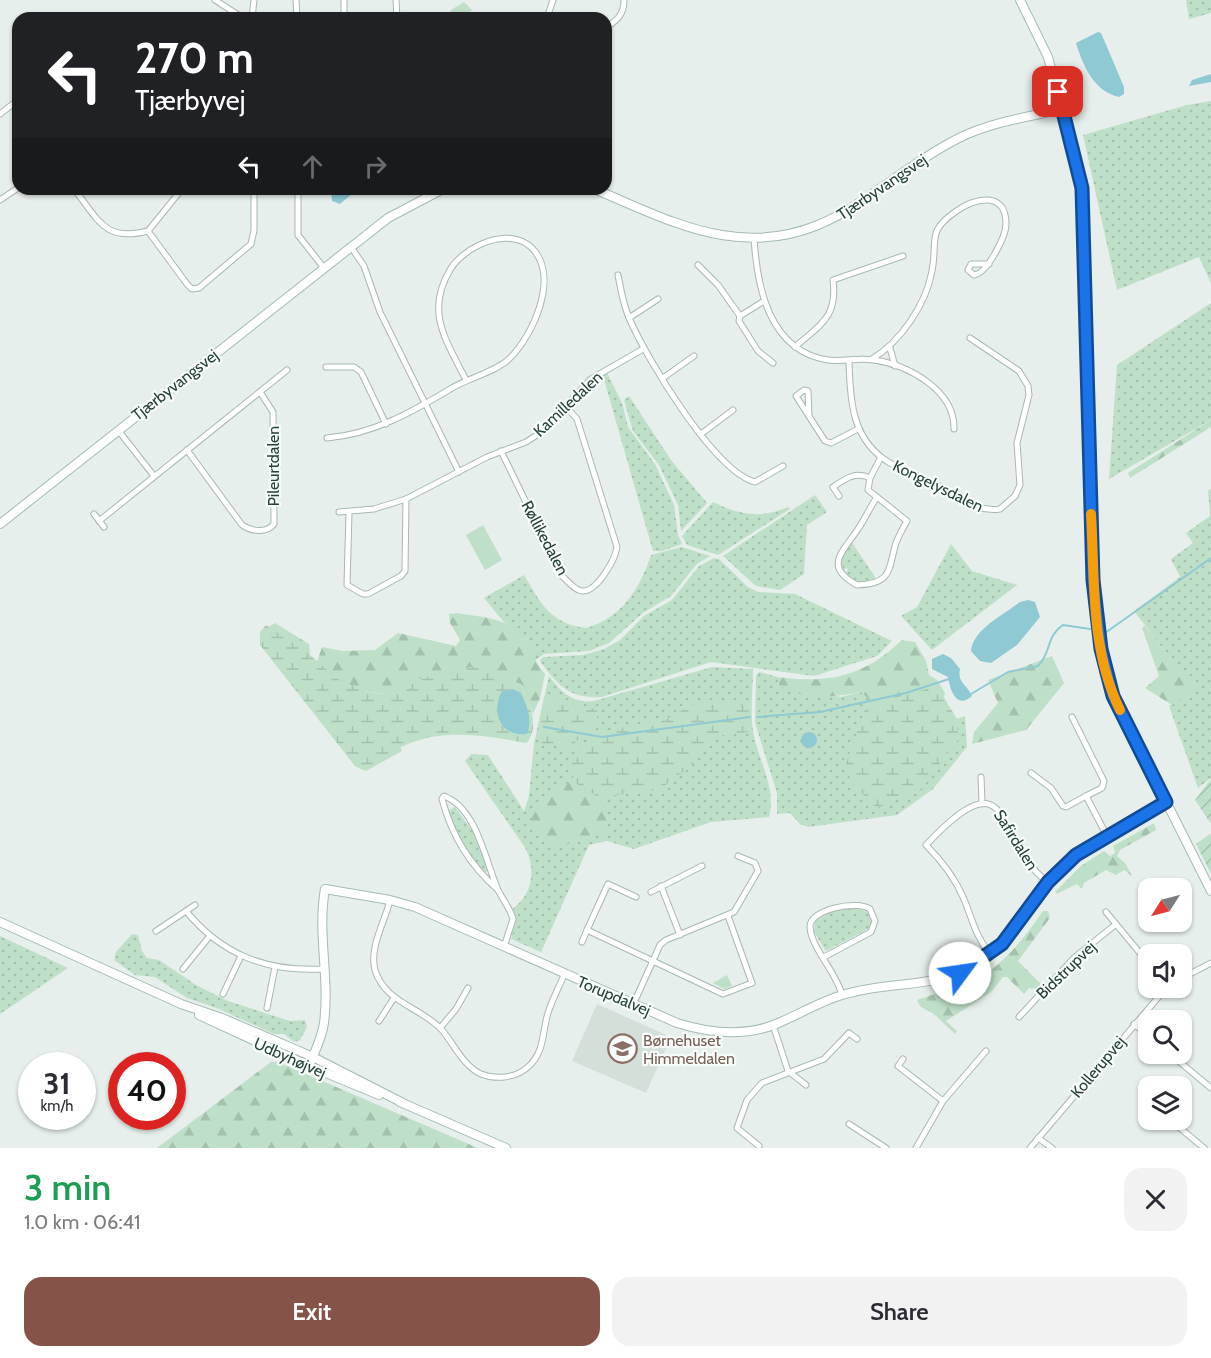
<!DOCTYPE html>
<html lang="en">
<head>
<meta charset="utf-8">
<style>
	:root { --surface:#fff; --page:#f2f2f3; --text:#2b2b33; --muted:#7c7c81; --accent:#855347 }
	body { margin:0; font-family:Cabin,sans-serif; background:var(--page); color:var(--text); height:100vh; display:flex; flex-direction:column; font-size:22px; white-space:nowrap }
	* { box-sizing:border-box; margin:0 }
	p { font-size:20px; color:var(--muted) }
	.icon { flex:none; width:33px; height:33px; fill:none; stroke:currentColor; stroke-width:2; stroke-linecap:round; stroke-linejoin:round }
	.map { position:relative; height:1148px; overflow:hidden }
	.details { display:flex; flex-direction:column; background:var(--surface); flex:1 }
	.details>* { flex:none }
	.hud { position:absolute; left:12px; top:12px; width:600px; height:183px; border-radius:18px; box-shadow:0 2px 4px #0004; background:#202124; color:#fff; overflow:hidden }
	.needle { width:39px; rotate:234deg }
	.buttons { position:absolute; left:1138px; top:878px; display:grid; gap:12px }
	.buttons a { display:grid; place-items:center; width:54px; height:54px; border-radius:12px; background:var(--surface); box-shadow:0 2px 4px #0004; font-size:30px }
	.speed { position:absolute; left:18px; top:1052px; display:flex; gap:12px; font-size:30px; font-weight:700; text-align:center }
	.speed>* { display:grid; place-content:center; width:78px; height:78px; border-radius:50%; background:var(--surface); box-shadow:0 2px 4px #0004; line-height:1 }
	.speed small { font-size:15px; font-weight:400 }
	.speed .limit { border:9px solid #d22; background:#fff; color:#111 }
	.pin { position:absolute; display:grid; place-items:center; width:51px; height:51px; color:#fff; margin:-26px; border-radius:12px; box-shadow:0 3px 9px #0006 }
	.me { position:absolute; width:66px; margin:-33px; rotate:59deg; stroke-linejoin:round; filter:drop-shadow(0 0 4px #0008) }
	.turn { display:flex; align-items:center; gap:21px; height:126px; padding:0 24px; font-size:27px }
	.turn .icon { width:78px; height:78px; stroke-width:2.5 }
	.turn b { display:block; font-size:42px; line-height:51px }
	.lanes { display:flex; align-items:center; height:57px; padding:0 24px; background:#0003; justify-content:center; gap:30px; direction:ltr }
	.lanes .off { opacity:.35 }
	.round { display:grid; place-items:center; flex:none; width:63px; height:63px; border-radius:18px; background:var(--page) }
	.headline { display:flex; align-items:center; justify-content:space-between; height:102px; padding:0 24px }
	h1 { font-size:36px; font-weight:600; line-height:45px; color:#1e9e55 }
	.button { display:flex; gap:12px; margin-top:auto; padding:12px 24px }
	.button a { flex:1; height:69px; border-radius:18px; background:var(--accent); color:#fff; font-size:24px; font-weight:600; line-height:69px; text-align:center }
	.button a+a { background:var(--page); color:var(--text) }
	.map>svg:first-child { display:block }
	.built { fill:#d4dfda }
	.grass { fill:url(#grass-dots) }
	.forest { fill:url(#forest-firs) }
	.wetland { fill:url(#wetland-marsh) }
	.park { fill:url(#park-tufts) }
	.garden { fill:url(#garden-furrows) }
	.pitch { fill:#bfe0c8 }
	.water { fill:#8ec9d4 }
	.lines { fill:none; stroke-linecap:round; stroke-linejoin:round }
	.stream { stroke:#8ec9d4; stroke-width:2 }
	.street-casing { stroke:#a8b8b2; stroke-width:7 }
	.secondary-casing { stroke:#a4bbb3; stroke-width:10 }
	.street { stroke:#fff; stroke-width:5 }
	.secondary { stroke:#fff; stroke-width:8 }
	.route-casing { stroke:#114b97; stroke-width:15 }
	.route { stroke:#1a73e8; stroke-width:10 }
	.slow { stroke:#f59e0b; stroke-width:10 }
	.labels { text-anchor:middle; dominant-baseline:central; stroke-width:4.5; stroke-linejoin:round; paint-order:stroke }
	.street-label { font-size:16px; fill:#24423a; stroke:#f7fbf9 }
	.education-label { font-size:16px; fill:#785e54; stroke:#f7fbf9; text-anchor:start }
</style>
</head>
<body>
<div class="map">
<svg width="1211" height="1148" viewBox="0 0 1211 1148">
	<defs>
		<pattern id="grass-dots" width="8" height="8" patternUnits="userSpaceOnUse" patternTransform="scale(1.5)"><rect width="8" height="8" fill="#bfe0c8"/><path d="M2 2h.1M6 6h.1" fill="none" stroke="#a4c1ad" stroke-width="1.8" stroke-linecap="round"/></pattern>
		<pattern id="forest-firs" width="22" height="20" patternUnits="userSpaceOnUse" patternTransform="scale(1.5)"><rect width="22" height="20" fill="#bfe0c8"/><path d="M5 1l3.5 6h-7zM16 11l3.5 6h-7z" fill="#a4c1ad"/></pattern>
		<pattern id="wetland-marsh" width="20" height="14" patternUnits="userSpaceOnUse" patternTransform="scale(1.5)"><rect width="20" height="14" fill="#bfe0c8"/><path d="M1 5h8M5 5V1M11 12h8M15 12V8" fill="none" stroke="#a4c1ad"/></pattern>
		<pattern id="park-tufts" width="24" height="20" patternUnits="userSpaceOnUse" patternTransform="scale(1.5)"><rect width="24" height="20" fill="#bfe0c8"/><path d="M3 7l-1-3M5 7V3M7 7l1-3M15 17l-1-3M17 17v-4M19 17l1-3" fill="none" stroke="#a4c1ad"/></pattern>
		<pattern id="garden-furrows" width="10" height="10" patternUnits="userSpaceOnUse" patternTransform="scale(1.5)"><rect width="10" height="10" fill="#bfe0c8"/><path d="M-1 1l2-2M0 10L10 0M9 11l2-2" fill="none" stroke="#a4c1ad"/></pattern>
	</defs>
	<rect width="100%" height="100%" fill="#e6efeb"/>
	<!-- built -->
	<polygon class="built" points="597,1004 671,1037 646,1093 572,1061"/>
	<!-- grass -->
	<g class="grass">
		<polygon points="1186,0 1211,0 1211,13 1189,19"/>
		<polygon points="1211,101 1211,283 1199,257 1117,290 1083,135 1187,105"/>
		<polygon points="1211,303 1211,420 1109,479 1117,365"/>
		<polygon points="607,373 622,403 628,427 655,464 674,505 678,535 682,544 662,551 653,551 603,376"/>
		<polygon points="629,396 671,460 707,503 681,531 678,505 659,465 633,431 624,400"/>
		<polygon points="1211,489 1211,778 1198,788 1169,706 1193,688 1134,611 1180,577 1171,559 1193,543 1186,533 1210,516 1208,491"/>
		<polygon points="815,495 827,512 807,525 804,574 780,590 756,586 723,556"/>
		<path d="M713 502C739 515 761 519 788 507L790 509 718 555 687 545 682 536Z"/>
		<polygon points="851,541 877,580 860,583 845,573 848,570 847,568 843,570 841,559"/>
		<polygon points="951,544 972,571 1017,585 932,650 901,616 917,607"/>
		<path d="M682 547 710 556 697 564 671 596 643 613 609 643 589 651 544 654 534 661 527 639 503 621 484 598 524 575C541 604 551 624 586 628 622 618 640 588 651 555Z"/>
		<path d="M714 558 719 559 748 587 758 592 795 594 892 641 877 656 814 676 711 662 602 697C570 699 558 686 540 661L543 657 583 655 604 649 620 640 644 616 672 600 699 566Z"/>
		<path d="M712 667 753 669C753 689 750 711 753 731 758 761 777 787 769 817L711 822 634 849 607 841 589 845 541 952 511 939 516 919 513 908C534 894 536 866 524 846L465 761 471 754 488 755 524 811 529 796 534 743 549 676C562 693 572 703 594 701Z"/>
		<polygon points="759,672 778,677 779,686 841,697 861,692 876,706 957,719 965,716 967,747 933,789 897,815 808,827 800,824 790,813 777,814 777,793 755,723 756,676"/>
		<path d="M455 807 476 836 490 869 484 873C468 855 455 834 448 811Z"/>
		<polygon points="852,907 868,912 872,920 870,928 826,951 814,932 815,921 823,914"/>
		<polygon points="132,934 138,935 142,951 147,958 159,960 196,985 228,1001 290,1021 305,1020 307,1027 300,1040 294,1042 284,1034 274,1034 219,1009 187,998 155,977 135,975 114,960 116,952"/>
		<polygon points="0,936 68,968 0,1014"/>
	</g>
	<!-- forest -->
	<g class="forest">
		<polygon points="1211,420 1211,427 1130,478 1128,473"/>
		<path d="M457 613C480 617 513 618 527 640 536 653 531 658 545 674L540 698 533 714 521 684 397 739 402 751 366 771 355 766 263 630 275 623 309 644 313 695H393L363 691 326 679 317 662 322 647 343 651 375 650 398 633 456 646 460 640 450 623 449 614Z"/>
		<polygon points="1145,626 1194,688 1172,705 1145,688 1159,676 1142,628"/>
		<path d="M902 640 915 642 926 661 929 675 937 680 945 693 943 703 876 706 861 692C834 698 804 699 779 686L778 677C830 684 864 676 902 640Z"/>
		<polygon points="1052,656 1064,683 1026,730 972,744 974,732 998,703 988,680"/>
		<path d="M552 695C568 702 583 730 580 748L567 750 555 734 538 726 544 699Z"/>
		<path d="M574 782C593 794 616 807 605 832L576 843 549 845 535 828 531 817C542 798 552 785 574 782Z"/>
		<polygon points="1154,823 1156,830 1120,850 1117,856 1125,863 1132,876 1124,870 1116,875 1106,870 1084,883 1082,889 1077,884 1057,894 1055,892 1081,866 1104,851 1110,856 1115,853 1113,846"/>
		<path d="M1043 911H1048L1050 918 1018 961 1041 984 1038 989 1029 988 1024 994 1007 977H1003L991 992 946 1021 957 1031 955 1034C948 1028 942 1021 936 1016 929 1009 921 1011 917 1000 932 994 947 991 962 986 999 972 1021 942 1043 911Z"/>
		<polygon points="271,1062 278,1062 478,1148 157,1148"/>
	</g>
	<!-- wetland -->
	<g class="wetland">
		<path d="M266 625 308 653 336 678 363 691 382 694 413 680 475 666 521 684C528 703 541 724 527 743 488 736 446 728 408 744 392 750 378 761 363 770L355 766 260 645V632Z"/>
		<polygon points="937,686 957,719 958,740 921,789 877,808 853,785 845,766 866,706"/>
		<polygon points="722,701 749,706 751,722 748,732 717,736 706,741 693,764 659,790 598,797 574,782 571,764 601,732 668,718 697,702"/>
		<polygon points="565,702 595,709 598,712 597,718 574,744 542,745 541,712 545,706"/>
	</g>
	<!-- park -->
	<g class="park">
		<polygon points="464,2 472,10 460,18 449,18 451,10"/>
		<polygon points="727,975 732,986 724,989 713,983"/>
	</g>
	<!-- garden -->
	<g class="garden">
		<polygon points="1211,779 1211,824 1195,800"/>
		<polygon points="1211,833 1211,874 1196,844"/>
	</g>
	<!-- pitch -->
	<polygon class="pitch" points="483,525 502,560 485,570 466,535"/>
	<!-- water -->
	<g class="water">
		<path d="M1098 32 1101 33 1124 87V94L1119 97C1093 91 1083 65 1076 43Z"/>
		<polygon points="1211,74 1211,82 1189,86 1192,80"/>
		<polygon points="331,189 349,189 352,194 340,204 332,201"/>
		<path d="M1028 600 1035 602 1040 617 1017 645 991 663 980 661 971 651C973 629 1004 615 1020 602Z"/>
		<path d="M943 654 951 658 960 669C957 683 967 684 972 696 956 710 950 689 948 677L932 669V659Z"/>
		<path d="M513 689 521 693C527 707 533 720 527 734 501 737 490 713 502 691Z"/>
		<circle cx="809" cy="740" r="8"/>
	</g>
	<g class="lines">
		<!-- stream -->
		<g class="stream">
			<polyline points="1105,633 1211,558"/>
			<path d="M971 694 1008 672 1038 666C1051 654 1046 636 1063 625L1090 629"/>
			<polyline points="757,717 820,712 906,693 949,679"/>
			<polyline points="544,727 602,737 750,717"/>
		</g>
		<defs>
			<g id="street">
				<polyline points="215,0 243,18"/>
				<polyline points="296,0 297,18"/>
				<polyline points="344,0 344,18"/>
				<polyline points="396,0 397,18"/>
				<polyline points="252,18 254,0"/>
				<polyline points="547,18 553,0"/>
				<path d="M606 28C617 20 624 15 624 0"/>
				<polyline points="0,114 18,100"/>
				<path d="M74 189C99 220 104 242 148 231L182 189"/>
				<polyline points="298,189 298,235 324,268"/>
				<polyline points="0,200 18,188"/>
				<polyline points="148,231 187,284 192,289 199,288 251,244 254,230 254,189"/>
				<path d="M754 238C757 287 769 351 828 360 844 362 859 357 874 360 908 365 955 390 954 429"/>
				<polyline points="351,247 364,266 380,312 459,472"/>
				<polyline points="698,265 718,285 740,316 739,321 758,351 773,363"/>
				<path d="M618 275C621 290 623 305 630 320 647 359 714 471 755 482L783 466"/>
				<polyline points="740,316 764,301"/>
				<polyline points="629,318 658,299"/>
				<path d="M795 347C820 325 838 317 833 280L903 256"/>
				<polyline points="890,348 895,366"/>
				<path d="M872 359C900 342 926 305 932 271 938 242 926 232 955 212 973 199 1006 189 1006 224 1006 236 987 274 974 275L968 270 971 264H989"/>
				<path d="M849 362C850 401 852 441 890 463 906 472 925 478 941 487 960 497 977 513 1000 509L1015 496 1020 485 1017 443 1029 395 1028 386 1019 371 970 338"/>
				<polyline points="326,367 354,367 361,372 386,424"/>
				<polyline points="663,378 694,356"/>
				<polyline points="809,416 808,391 804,390 796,396 825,441 831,443 858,429"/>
				<polyline points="118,430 154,476"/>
				<polyline points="701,434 733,410"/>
				<path d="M327 438C374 434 412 412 452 388 469 378 497 371 509 359 533 336 560 277 532 248 509 225 463 247 450 270 425 312 446 340 466 380"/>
				<path d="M187 450 242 525C251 531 266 534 274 524L273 412 260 392"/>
				<path d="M501 451 562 576C568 581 574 590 582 591 597 592 615 560 617 547L577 419 565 406"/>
				<path d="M839 496 833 487C845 479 855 471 870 478"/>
				<path d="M877 497 907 521C903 528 899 535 896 543 888 569 893 584 857 585 822 566 844 551 858 529 865 519 870 507 877 497L868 490 870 478 881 457"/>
				<polyline points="339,512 374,509 406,499 487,457 526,442 540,433 591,379 643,349"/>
				<polyline points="349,512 347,585 363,594 368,594 401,576 405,571 406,499"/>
				<polyline points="94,514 104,527"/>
				<polyline points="99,521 287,370"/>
				<polyline points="1072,717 1104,781 1102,788 1086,796 1107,836"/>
				<polyline points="1031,773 1051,788 1063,806 1066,807 1086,796"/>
				<polyline points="981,777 982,803"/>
				<polyline points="661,886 680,935"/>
				<path d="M498 890C469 864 452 836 442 799L444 796C477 808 486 863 498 890 503 900 510 908 513 919L504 947"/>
				<polyline points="651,892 702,866"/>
				<polyline points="636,897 608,884 587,930 723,994 752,983 728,916"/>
				<path d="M390 900C385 922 369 947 375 970 385 1003 421 1007 442 1030 454 1044 463 1066 481 1074 496 1080 516 1078 528 1067 545 1052 542 1032 548 1013 552 1000 559 987 564 975"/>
				<path d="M195 905 186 911C222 955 267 972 323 969"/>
				<polyline points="1106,912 1149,964"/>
				<polyline points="156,931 186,911"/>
				<polyline points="582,942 587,930"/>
				<path d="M990 954C976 937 972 919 964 899 955 878 942 861 926 845 1016 749 994 844 1048 882"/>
				<path d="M824 957 871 932 875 921 870 909C858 900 809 909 810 927 811 948 837 973 842 995"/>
				<polyline points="183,969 209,937"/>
				<polyline points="1182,978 1211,963"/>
				<polyline points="223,994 241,956"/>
				<polyline points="633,1005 660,945 666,940 734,912 758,871 755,863 738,856"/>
				<polyline points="267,1008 275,967"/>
				<polyline points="1019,1017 1075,957 1115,925"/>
				<polyline points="379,1021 394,998"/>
				<polyline points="1134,1024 1149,1036"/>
				<polyline points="773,1025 788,1071 806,1085"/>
				<polyline points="440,1028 456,1009 468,988"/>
				<polyline points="1169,1053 1211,1088"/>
				<polyline points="903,1059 898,1066 943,1101"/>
				<polyline points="1169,1119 1204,1148"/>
				<polyline points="849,1124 886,1148"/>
				<polyline points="1038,1138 1052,1148"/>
				<polyline points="759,1146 737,1128 747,1100 762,1083 824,1059 849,1033 857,1039"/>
				<polyline points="916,1148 943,1101 986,1051"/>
				<polyline points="1030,1148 1167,987"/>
			</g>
			<g id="secondary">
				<polyline points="1020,0 1048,57 1082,188 1095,608 1105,675 1113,696 1211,891"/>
				<path d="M594 189C636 206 678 228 722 235 829 253 875 180 959 138 991 122 1028 117 1063 109"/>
				<polyline points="0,524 388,218 443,189"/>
				<polyline points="0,922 181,1004 222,1018 313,1057 403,1103"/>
				<polyline points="199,1015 309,1066 379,1095"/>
				<path d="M309 1066C314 1053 322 1038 324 1023 330 978 317 934 325 889L390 900 415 907 677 1023C709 1033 744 1037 776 1024 798 1015 819 1002 842 995 897 978 938 993 990 955 1016 935 1028 905 1049 881 1081 845 1126 825 1166 802"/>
				<polyline points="400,1102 506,1148"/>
			</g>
		</defs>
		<!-- street casing -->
		<use href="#street" class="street-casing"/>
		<!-- secondary casing -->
		<use href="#secondary" class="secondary-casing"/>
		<!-- street -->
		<use href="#street" class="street"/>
		<!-- secondary -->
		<use href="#secondary" class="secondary"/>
	</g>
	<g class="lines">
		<defs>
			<polyline id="route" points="960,973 1002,944 1048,882 1076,855 1166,802 1113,696 1101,649 1093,580 1082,188 1058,92"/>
		</defs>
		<!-- route casing -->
		<use href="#route" class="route-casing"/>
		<!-- route -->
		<use href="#route" class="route"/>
		<!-- slow -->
		<path class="slow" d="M1091 514C1095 580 1090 649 1120 710"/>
	</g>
	<!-- icons -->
	<defs>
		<symbol id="school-ring" viewBox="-11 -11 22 22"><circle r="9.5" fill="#f7fbf9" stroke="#8d6e63" stroke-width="1.5"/><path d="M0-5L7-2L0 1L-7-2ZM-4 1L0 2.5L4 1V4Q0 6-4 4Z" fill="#8d6e63"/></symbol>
	</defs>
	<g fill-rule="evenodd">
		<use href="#school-ring" x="606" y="1032" width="33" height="33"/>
	</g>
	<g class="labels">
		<!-- street labels -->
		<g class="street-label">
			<text transform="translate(882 187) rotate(-34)">Tjærbyvangsvej</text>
			<text transform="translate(175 385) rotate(-38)">Tjærbyvangsvej</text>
			<text transform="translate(568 404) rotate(-43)">Kamilledalen</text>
			<text transform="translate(273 466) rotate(-90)">Pileurtdalen</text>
			<text transform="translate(938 486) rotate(26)">Kongelysdalen</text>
			<text transform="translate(545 538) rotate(62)">Røllikedalen</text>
			<text transform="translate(1016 840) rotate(58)">Safirdalen</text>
			<text transform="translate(1066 970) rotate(-44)">Bidstrupvej</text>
			<text transform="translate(614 996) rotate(23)">Torupdalvej</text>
			<text transform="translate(290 1058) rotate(24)">Udbyhøjvej</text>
			<text transform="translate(1098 1067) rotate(-50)">Kollerupvej</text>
		</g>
		<!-- education labels -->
		<g class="education-label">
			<text x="643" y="1040">Børnehuset<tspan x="643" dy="18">Himmeldalen</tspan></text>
		</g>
	</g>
</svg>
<div class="buttons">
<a><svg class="needle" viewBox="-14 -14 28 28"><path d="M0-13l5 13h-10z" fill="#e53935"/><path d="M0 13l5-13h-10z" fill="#7c7c81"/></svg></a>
<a><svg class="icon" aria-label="sound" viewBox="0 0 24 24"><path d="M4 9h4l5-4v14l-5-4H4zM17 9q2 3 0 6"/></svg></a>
<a><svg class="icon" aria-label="search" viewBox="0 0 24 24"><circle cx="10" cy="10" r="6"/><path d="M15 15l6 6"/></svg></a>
<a><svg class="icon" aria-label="layers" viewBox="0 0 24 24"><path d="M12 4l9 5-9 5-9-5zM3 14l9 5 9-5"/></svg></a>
</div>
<div class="speed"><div>31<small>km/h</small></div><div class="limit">40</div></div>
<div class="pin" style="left:1058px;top:92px;background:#d93025"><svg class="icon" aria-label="arrive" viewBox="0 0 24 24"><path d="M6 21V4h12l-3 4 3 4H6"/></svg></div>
<svg class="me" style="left:960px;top:973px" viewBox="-20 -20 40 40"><circle r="19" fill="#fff"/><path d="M0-13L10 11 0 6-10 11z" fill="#1a73e8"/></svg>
<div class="hud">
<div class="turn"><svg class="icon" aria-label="left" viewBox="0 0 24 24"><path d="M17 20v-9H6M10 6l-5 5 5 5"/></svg><div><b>270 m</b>Tjærbyvej</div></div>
<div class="lanes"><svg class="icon" aria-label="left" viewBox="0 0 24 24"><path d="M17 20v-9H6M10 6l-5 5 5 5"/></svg><svg class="icon off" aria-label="ahead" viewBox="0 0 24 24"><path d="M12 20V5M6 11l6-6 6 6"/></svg><svg class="icon off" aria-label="right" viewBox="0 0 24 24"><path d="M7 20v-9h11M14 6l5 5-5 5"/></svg></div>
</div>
</div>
<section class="details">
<div class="headline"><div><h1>3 min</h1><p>1.0 km · 06:41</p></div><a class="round"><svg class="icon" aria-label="close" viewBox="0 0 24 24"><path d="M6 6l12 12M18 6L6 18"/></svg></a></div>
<div class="button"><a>Exit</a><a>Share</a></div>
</section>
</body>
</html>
